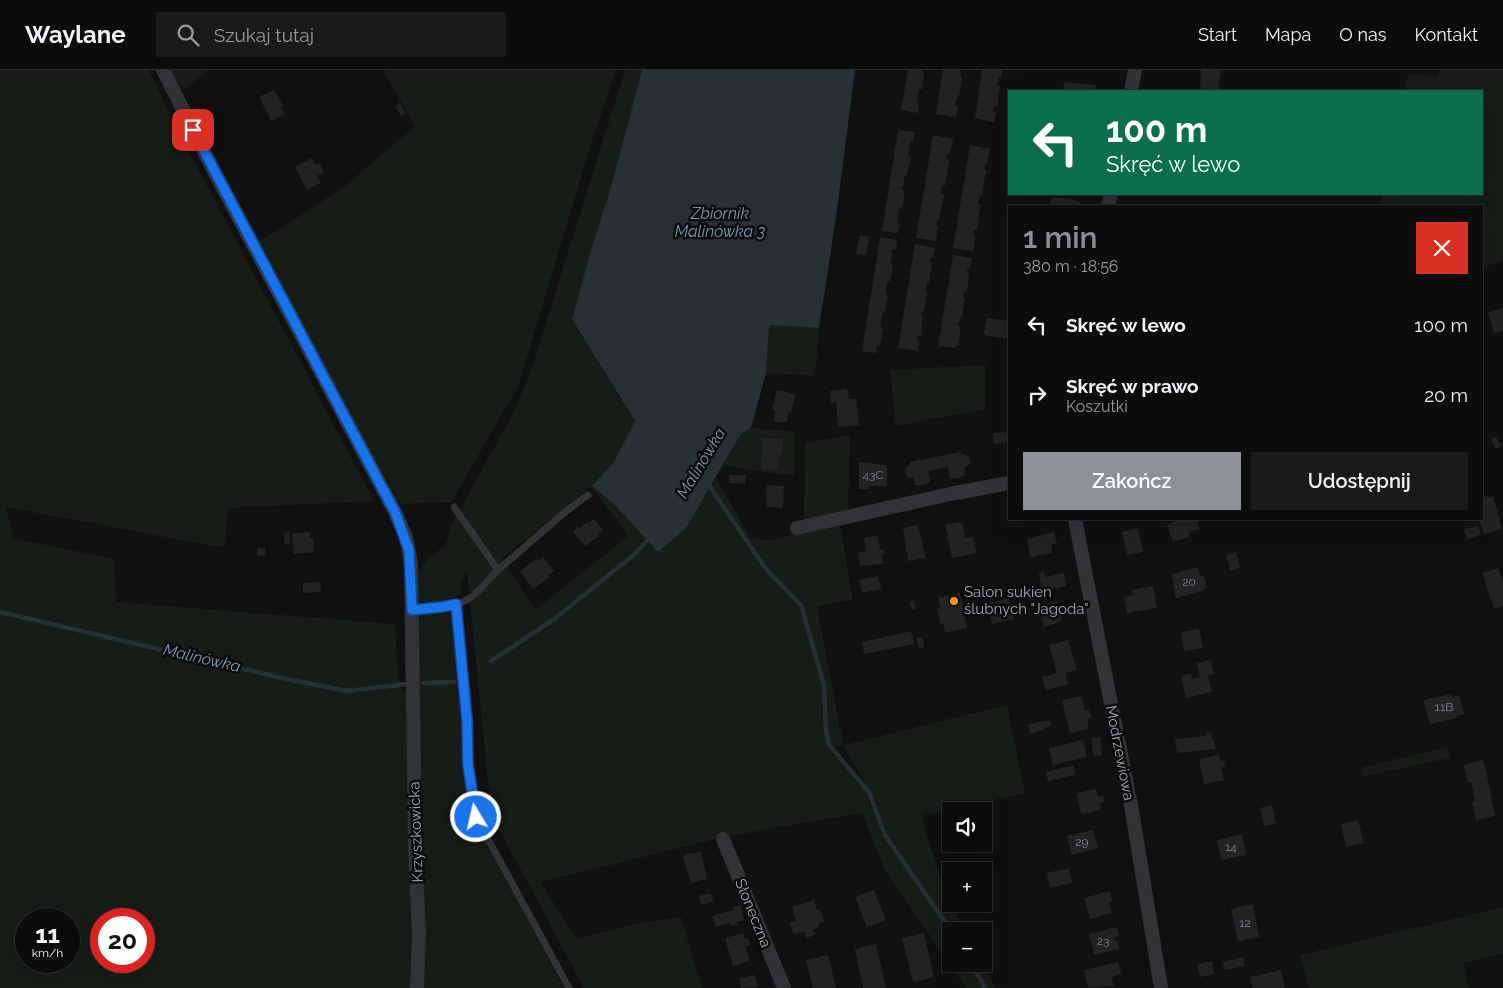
<!DOCTYPE html>
<html lang="pl">
<head>
<meta charset="utf-8">
<style>
	:root { --surface:#0c0c0d; --page:#1a1a1b; --text:#f1f3f6; --muted:#9a9b9d; --line:#2c2c2e; --accent:#8c9099 }
	body { margin:0; font-family:Raleway,sans-serif; background:var(--page); color:var(--text); height:100vh; display:flex; flex-direction:column; font-size:19px; white-space:nowrap }
	* { box-sizing:border-box; margin:0 }
	p { font-size:16px; color:var(--muted) }
	.icon { flex:none; width:28px; height:28px; fill:none; stroke:currentColor; stroke-width:2; stroke-linecap:round; stroke-linejoin:round }
	.map { position:relative; flex:1; overflow:hidden }
	.panel { position:absolute; left:1008px; top:135px; width:475px; height:315px; display:flex; flex-direction:column; background:var(--surface); border-radius:0px; box-shadow:0 5px 20px #0002,0 0 0 1px var(--line) }
	.panel>* { flex:none }
	.top-card { position:absolute; left:1008px; top:20px; width:475px; height:105px; border-radius:0px; box-shadow:0 5px 20px #0002,0 0 0 1px var(--line); background:#0b6e4f; color:#fff; overflow:hidden }
	.controls { position:absolute; left:942px; top:732px; display:grid; gap:10px }
	.controls a { display:grid; place-items:center; width:50px; height:50px; border-radius:0px; background:var(--surface); box-shadow:0 5px 20px #0002,0 0 0 1px var(--line); font-size:25px }
	.speed { position:absolute; left:15px; top:838px; display:flex; gap:10px; font-size:25px; font-weight:700; text-align:center }
	.speed>* { display:grid; place-content:center; width:65px; height:65px; border-radius:50%; background:var(--surface); box-shadow:0 5px 20px #0002,0 0 0 1px var(--line); line-height:1 }
	.speed small { font-size:12px; font-weight:400 }
	.speed .limit { border:8px solid #d22; background:#fff; color:#111 }
	.pin { position:absolute; display:grid; place-items:center; width:42px; height:42px; color:#fff; margin:-21px; border-radius:10px; box-shadow:0 2px 8px #0006 }
	.me { position:absolute; width:55px; margin:-28px; rotate:351deg; stroke-linejoin:round; filter:drop-shadow(0 0 4px #0008) }
	.turn { display:flex; align-items:center; gap:18px; height:105px; padding:0 15px; font-size:22px }
	.turn .icon { width:65px; height:65px; stroke-width:2.5 }
	.turn b { display:block; font-size:35px; line-height:42px }
	.round { display:grid; place-items:center; flex:none; width:52px; height:52px; border-radius:0px; background:var(--page) }
	.headline { display:flex; align-items:center; justify-content:space-between; height:85px; padding:0 15px }
	h1 { font-size:30px; font-weight:600; line-height:38px; color:var(--accent) }
	.cta { display:flex; gap:10px; margin-top:auto; padding:10px 15px }
	.cta a { flex:1; height:58px; border-radius:0px; background:var(--accent); color:#fff; font-size:20px; font-weight:600; line-height:58px; text-align:center }
	.cta a+a { background:var(--page); color:var(--text) }
	ul { padding:0; list-style:none }
	li { display:flex; align-items:center; gap:15px; height:70px; padding:0 15px }
	li div { flex:1 }
	li b { display:block; font-size:19px }
	li em { font-style:normal }
	header { display:flex; align-items:center; gap:30px; box-sizing:border-box; height:70px; padding:0 25px; background:var(--surface); border-bottom:1px solid var(--line) }
	header strong { font-size:24px }
	nav { display:flex; gap:28px; margin-inline-start:auto; font-size:18px }
	.search { width:350px; height:45px; background:var(--page); display:flex; align-items:center; gap:12px; box-sizing:border-box; padding:0 18px; border-radius:0px; color:var(--muted); font-size:19px }
	.map>svg:first-child { display:block }
	.green { fill:#161c16; fill-rule:evenodd }
	.water { fill:#263135 }
	.lines { fill:none; stroke-linecap:round; stroke-linejoin:round }
	.stream { stroke:#263135; stroke-width:4.5 }
	.building { fill:#232326 }
	.lane { stroke:#313337; stroke-width:7 }
	.street { stroke:#313337; stroke-width:14 }
	.route-casing { stroke:#114b97; stroke-width:12 }
	.route { stroke:#1a73e8; stroke-width:9 }
	.poi-dot { fill:#f89121; stroke:#0b0b0c; stroke-width:2 }
	.labels { text-anchor:middle; dominant-baseline:central; stroke-width:5; stroke-linejoin:round; paint-order:stroke }
	.number-label { font-size:12px; fill:#80878f }
	.poi-label { font-size:15px; fill:#a0a9b3; stroke:#0b0b0c; text-anchor:start }
	.street-label { font-size:15px; fill:#a0a9b3; stroke:#0b0b0c }
	.water-label { font-size:16px; font-style:italic; fill:#759db0; stroke:#0b0b0c }
</style>
</head>
<body>
<header>
<strong>Waylane</strong>
<div class="search"><svg class="icon" aria-label="search" viewBox="0 0 24 24"><circle cx="10" cy="10" r="6"/><path d="M15 15l6 6"/></svg>Szukaj tutaj</div>
<nav><a>Start</a><a>Mapa</a><a>O nas</a><a>Kontakt</a></nav>
</header>
<div class="map">
<svg width="1503" height="918" viewBox="0 0 1503 918">
	<rect width="100%" height="100%" fill="#101011"/>
	<!-- green -->
	<g class="green">
		<path d="M0 0H149L179 63 374 431 228 438 224 478 6 437 13 468 114 489 116 532 395 554 398 608 406 625 415 844 411 918H0ZM26 849H69V891H26ZM101 849H144V891H101Z"/>
		<polygon points="170,0 209,0 186,18 176,15"/>
		<polygon points="383,0 616,0 591,74 518,317 451,432 401,434 355,355 258,173 344,117 415,56"/>
		<path d="M625 0H642L610 120 591 180 572 249 635 351 614 392 592 416 616 436 704 427 716 409 751 468 769 470 840 456 853 530 817 536 843 675 1007 635 1025 723 922 746C933 785 944 825 965 861H951V894H983L995 918H966L886 802 862 743 724 767 541 812 576 869 641 853 681 847 702 918H584L491 744 467 502 461 511V524C449 531 430 536 417 530L418 502 429 487 445 476 451 456 512 345 531 301ZM592 417 628 466 535 540 502 488ZM843 675 878 735 870 738 867 722 828 679Z"/>
		<polygon points="1440,0 1503,0 1503,191 1481,198 1481,136 1395,136 1392,134 1381,133 1383,124 1481,124 1481,21 1404,21 1408,4 1438,6"/>
		<polygon points="769,255 819,258 815,306 766,303"/>
		<polygon points="985,295 985,339 896,356 890,300"/>
		<polygon points="751,358 795,361 794,406 723,396 741,363"/>
		<polygon points="850,365 848,442 804,450 805,373"/>
		<polygon points="455,543 458,604 467,721 474,750 564,918 422,918 416,549 426,545"/>
		<polygon points="1447,677 1450,688 1362,707 1360,698"/>
		<polygon points="1503,837 1503,884 1463,893 1469,918 1309,918 1300,885"/>
	</g>
	<!-- water -->
	<polygon class="water" points="642,0 855,0 836,147 819,258 769,255 766,303 751,358 741,364 686,458 658,482 616,436 592,416 614,392 635,351 572,249 591,180 610,120"/>
	<g class="lines">
		<!-- stream -->
		<g class="stream">
			<polyline points="708,414 766,499 801,535 824,615 826,660 829,675 869,722 885,765 951,861"/>
			<polyline points="0,542 291,610 347,621 406,614"/>
			<polyline points="491,591 553,550 636,483 651,466"/>
			<polyline points="424,613 454,612"/>
			<polyline points="972,894 985,918"/>
		</g>
	</g>
	<!-- building -->
	<g class="building">
		<polygon points="908,0 922,0 922,2 924,2 922,19 919,19 917,33 919,33 918,43 901,40"/>
		<polygon points="943,0 961,0 960,7 962,7 959,27 957,27 955,36 958,36 956,47 936,44"/>
		<polygon points="982,0 1002,0 1001,8 999,8 997,16 1000,16 997,36 994,36 993,42 996,42 994,52 975,48"/>
		<polygon points="1201,0 1221,0 1218,21 1200,21"/>
		<polygon points="1064,12 1096,15 1095,21 1063,21"/>
		<polygon points="273,20 274,20 283,36 281,37 285,44 271,51 259,27"/>
		<polygon points="400,33 406,43 401,46 395,36"/>
		<polygon points="898,60 915,62 913,72 910,71 908,87 911,87 907,105 905,105 902,120 905,121 902,139 899,138 897,154 900,154 898,163 882,161"/>
		<polygon points="933,65 953,69 950,84 947,83 947,86 946,89 949,90 945,116 942,115 941,124 944,124 939,150 937,150 936,155 938,156 936,171 916,168"/>
		<polygon points="970,75 990,79 987,94 985,94 984,100 986,100 982,126 980,125 978,134 981,134 977,160 974,160 974,163 973,165 975,166 973,181 953,178"/>
		<polygon points="312,88 316,95 319,93 324,102 317,106 321,113 307,120 295,97"/>
		<polygon points="1052,127 1072,129 1080,132 1079,136 1050,136"/>
		<polygon points="860,165 869,167 866,185 856,184"/>
		<polygon points="880,167 897,170 896,179 893,179 890,194 893,194 892,203 890,212 888,211 886,218 886,225 888,225 885,242 883,242 880,257 883,258 880,276 877,275 876,283 862,281"/>
		<polygon points="915,174 935,178 933,187 931,187 930,193 932,193 929,213 927,212 926,217 925,221 927,221 924,241 922,241 921,247 923,247 921,266 918,265 917,271 919,271 918,281 898,278"/>
		<polygon points="953,185 972,188 970,198 968,197 967,203 969,203 967,222 964,221 963,227 965,228 962,247 960,247 958,256 961,256 958,276 955,275 955,278 938,276"/>
		<polygon points="1503,238 1503,261 1494,263 1488,242"/>
		<polygon points="987,248 1009,251 1008,269 984,265"/>
		<polygon points="847,319 849,329 856,329 859,355 838,357 836,332 831,333 830,321"/>
		<polygon points="777,320 795,324 791,343 788,342 787,352 774,352 775,340 772,339"/>
		<polygon points="1009,362 1009,372 994,374 993,363"/>
		<polygon points="1496,367 1501,376 1496,379 1491,369"/>
		<polygon points="762,368 783,369 782,385 779,384 778,400 761,399"/>
		<polygon points="961,382 962,385 964,384 969,387 970,393 967,397 964,398 965,405 961,406 960,408 950,408 948,397 928,401 930,412 924,415 915,415 913,408 910,408 906,405 905,400 908,396 910,395 910,392"/>
		<polygon points="859,392 887,395 887,416 870,416 870,419 859,419"/>
		<polygon points="729,405 746,405 745,414 729,413"/>
		<polygon points="767,415 784,416 783,438 766,437"/>
		<polygon points="1487,426 1487,428 1493,426 1502,459 1484,464 1479,449 1481,449 1481,427"/>
		<polygon points="594,449 603,460 598,464 599,466 585,476 573,462 577,457 580,458 588,451 589,453"/>
		<polygon points="1173,449 1197,449 1199,459 1189,462 1190,467 1173,471 1167,456 1169,454 1174,452"/>
		<polygon points="959,452 963,455 965,468 973,467 977,483 952,488 949,472 946,467 948,465 945,455"/>
		<polygon points="918,455 926,488 908,491 903,458"/>
		<polygon points="1478,456 1481,465 1467,469 1464,459"/>
		<polygon points="1138,458 1143,482 1127,485 1122,462"/>
		<polygon points="289,462 290,474 285,474 284,463"/>
		<polygon points="310,462 310,468 313,468 314,482 294,484 292,463"/>
		<polygon points="1054,462 1057,474 1051,475 1052,483 1030,487 1027,469"/>
		<polygon points="878,465 880,479 884,479 885,485 882,485 883,494 860,496 858,482 866,481 864,468"/>
		<polygon points="257,478 265,478 265,485 257,486"/>
		<polygon points="1236,482 1240,498 1230,501 1226,485"/>
		<polygon points="543,487 554,501 548,505 550,507 533,519 520,501 536,489 538,491"/>
		<polygon points="1198,497 1200,506 1204,505 1207,518 1203,519 1203,521 1176,528 1171,504"/>
		<polygon points="1498,498 1503,511 1503,536 1494,539 1482,503"/>
		<polygon points="1044,502 1045,507 1064,503 1066,516 1042,521 1039,503"/>
		<polygon points="878,506 881,519 862,523 859,510"/>
		<polygon points="320,512 321,522 303,523 303,513"/>
		<polygon points="1153,516 1157,538 1127,543 1124,527 1133,525 1132,520"/>
		<polygon points="960,523 967,558 945,563 943,553 940,554 939,546 937,539 940,538 938,528"/>
		<polygon points="1009,528 1014,549 992,554 987,533"/>
		<polygon points="914,530 916,539 912,540 909,531"/>
		<polygon points="1057,531 1062,551 1044,557 1039,536"/>
		<polygon points="1199,559 1203,578 1184,581 1181,562"/>
		<polygon points="911,561 914,574 864,584 862,572"/>
		<polygon points="922,567 924,577 919,578 916,568"/>
		<polygon points="1068,570 1077,600 1065,603 1068,614 1046,620 1042,607 1057,603 1049,575"/>
		<polygon points="1211,590 1214,604 1208,606 1212,622 1186,628 1181,606 1191,603 1192,609 1200,607 1197,593"/>
		<polygon points="1451,624 1452,627 1459,625 1464,644 1456,646 1457,648 1430,654 1423,630"/>
		<polygon points="1082,626 1085,641 1089,640 1091,648 1087,649 1089,659 1070,663 1062,630"/>
		<polygon points="1050,650 1051,656 1044,658 1044,660 1030,664 1028,654"/>
		<polygon points="1211,662 1216,679 1177,683 1175,669 1206,666 1206,663"/>
		<polygon points="1100,667 1102,685 1093,686 1092,668"/>
		<polygon points="1083,670 1087,687 1053,695 1049,678"/>
		<polygon points="1219,685 1220,691 1224,690 1225,697 1221,698 1224,710 1204,714 1199,689"/>
		<polygon points="1482,690 1485,696 1495,746 1476,750 1472,732 1475,731 1471,712 1468,713 1464,695"/>
		<polygon points="1073,695 1075,705 1048,711 1046,702"/>
		<polygon points="1096,719 1098,727 1103,726 1104,732 1100,734 1101,740 1081,744 1077,723"/>
		<polygon points="1272,735 1276,754 1264,756 1260,738"/>
		<polygon points="1358,750 1364,773 1346,777 1341,754"/>
		<polygon points="1093,760 1098,778 1072,785 1067,766"/>
		<polygon points="1242,764 1246,785 1221,790 1217,770"/>
		<polygon points="701,782 707,809 691,813 683,787 686,784"/>
		<polygon points="980,796 982,801 963,801"/>
		<polygon points="1069,798 1072,813 1050,818 1047,803"/>
		<polygon points="984,809 989,824 984,826"/>
		<polygon points="874,820 886,850 867,857 855,827"/>
		<polygon points="1110,821 1112,831 1109,832 1112,843 1090,849 1084,828"/>
		<polygon points="711,823 713,831 701,835 699,826"/>
		<polygon points="814,830 817,840 820,839 824,852 818,854 819,858 813,859 815,865 806,868 804,862 793,864 790,853 796,851 792,837"/>
		<polygon points="1253,834 1259,867 1238,871 1231,839"/>
		<polygon points="741,835 744,850 737,852 738,854 731,856 730,853 715,857 712,846 734,840 733,837"/>
		<polygon points="1117,857 1119,866 1114,867 1115,871 1118,871 1119,879 1094,885 1089,864"/>
		<polygon points="743,863 745,869 748,868 750,875 746,876 750,891 733,896 725,868"/>
		<polygon points="924,863 934,907 913,912 902,868"/>
		<polygon points="876,874 886,918 863,918 855,879"/>
		<polygon points="828,885 836,918 813,918 806,890"/>
		<polygon points="1243,887 1245,896 1225,900 1223,892"/>
		<polygon points="1212,891 1214,904 1200,907 1197,894"/>
		<polygon points="1118,892 1121,904 1111,907 1114,916 1088,918 1084,900"/>
		<polygon points="1281,900 1285,918 1253,918 1250,907"/>
		<polygon points="755,905 758,917 741,918 739,908"/>
	</g>
	<g class="lines">
		<!-- lane -->
		<g class="lane">
			<polyline points="454,437 498,500 565,442 588,425"/>
			<polyline points="456,534 467,650 468,695 476,747 569,918"/>
			<path d="M412 540C431 538 457 539 473 526 482 518 490 508 498 500"/>
		</g>
		<!-- street -->
		<g class="street">
			<polyline points="163,0 216,105 395,442 406,467 411,493 415,775 419,865 417,918"/>
			<polyline points="1131,21 1135,0"/>
			<polyline points="1108,136 1111,124"/>
			<polyline points="1075,449 1132,741 1161,918"/>
			<polyline points="797,458 950,424 1009,413"/>
			<polyline points="723,769 784,918"/>
		</g>
	</g>
	<g class="lines">
		<defs>
			<polyline id="route" points="193,60 395,442 409,480 412,540 442,537 456,534 467,650 468,695 476,747"/>
		</defs>
		<!-- route casing -->
		<use href="#route" class="route-casing"/>
		<!-- route -->
		<use href="#route" class="route"/>
	</g>
	<!-- markers -->
	<circle class="poi-dot" cx="954" cy="531" r="5"/>
	<g class="labels">
		<!-- number labels -->
		<g class="number-label">
			<text x="873" y="405">43C</text>
			<text x="1189" y="512">20</text>
			<text x="1444" y="637">11B</text>
			<text x="1082" y="772">29</text>
			<text x="1231" y="777">14</text>
			<text x="1245" y="853">12</text>
			<text x="1103" y="871">23</text>
		</g>
		<!-- poi labels -->
		<g class="poi-label">
			<text x="964" y="522">Salon sukien<tspan x="964" dy="17">ślubnych "Jagoda"</tspan></text>
		</g>
		<!-- street labels -->
		<g class="street-label">
			<text transform="translate(1120 683) rotate(79)">Modrzewiowa</text>
			<text transform="translate(416 762) rotate(-92)">Krzyszkowicka</text>
			<text transform="translate(753 843) rotate(68)">Słoneczna</text>
		</g>
		<!-- water labels -->
		<g class="water-label">
			<text x="720" y="143">Zbiornik<tspan x="720" dy="18">Malinówka 3</tspan></text>
			<text transform="translate(701 393) rotate(-59)">Malinówka</text>
			<text transform="translate(202 588) rotate(13)">Malinówka</text>
		</g>
	</g>
</svg>
<div class="controls">
<a><svg class="icon" aria-label="sound" viewBox="0 0 24 24"><path d="M4 9h4l5-4v14l-5-4H4zM17 9q2 3 0 6"/></svg></a>
<a>+</a>
<a>−</a>
</div>
<div class="speed"><div>11<small>km/h</small></div><div class="limit">20</div></div>
<div class="pin" style="left:193px;top:60px;background:#d93025"><svg class="icon" aria-label="arrive" viewBox="0 0 24 24"><path d="M6 21V4h12l-3 4 3 4H6"/></svg></div>
<svg class="me" style="left:476px;top:747px" viewBox="-20 -20 40 40"><circle r="17" fill="#1a73e8" stroke="#fff" stroke-width="3"/><path d="M0-11L8 9 0 5-8 9z" fill="#fff"/></svg>
<div class="top-card">
<div class="turn"><svg class="icon" aria-label="left" viewBox="0 0 24 24"><path d="M17 20v-9H6M10 6l-5 5 5 5"/></svg><div><b>100 m</b>Skręć w lewo</div></div>
</div>
<section class="panel">
<div class="headline"><div><h1>1 min</h1><p>380 m · 18:56</p></div><a class="round" style="background:#d93025;color:#fff"><svg class="icon" aria-label="close" viewBox="0 0 24 24"><path d="M6 6l12 12M18 6L6 18"/></svg></a></div>
<ul>
<li><svg class="icon" aria-label="left" viewBox="0 0 24 24"><path d="M17 20v-9H6M10 6l-5 5 5 5"/></svg><div><b>Skręć w lewo</b></div><em>100 m</em></li>
<li><svg class="icon" aria-label="right" viewBox="0 0 24 24"><path d="M7 20v-9h11M14 6l5 5-5 5"/></svg><div><b>Skręć w prawo</b><p>Koszutki</p></div><em>20 m</em></li>
</ul>
<div class="cta"><a>Zakończ</a><a>Udostępnij</a></div>
</section>
</div>
</body>
</html>
